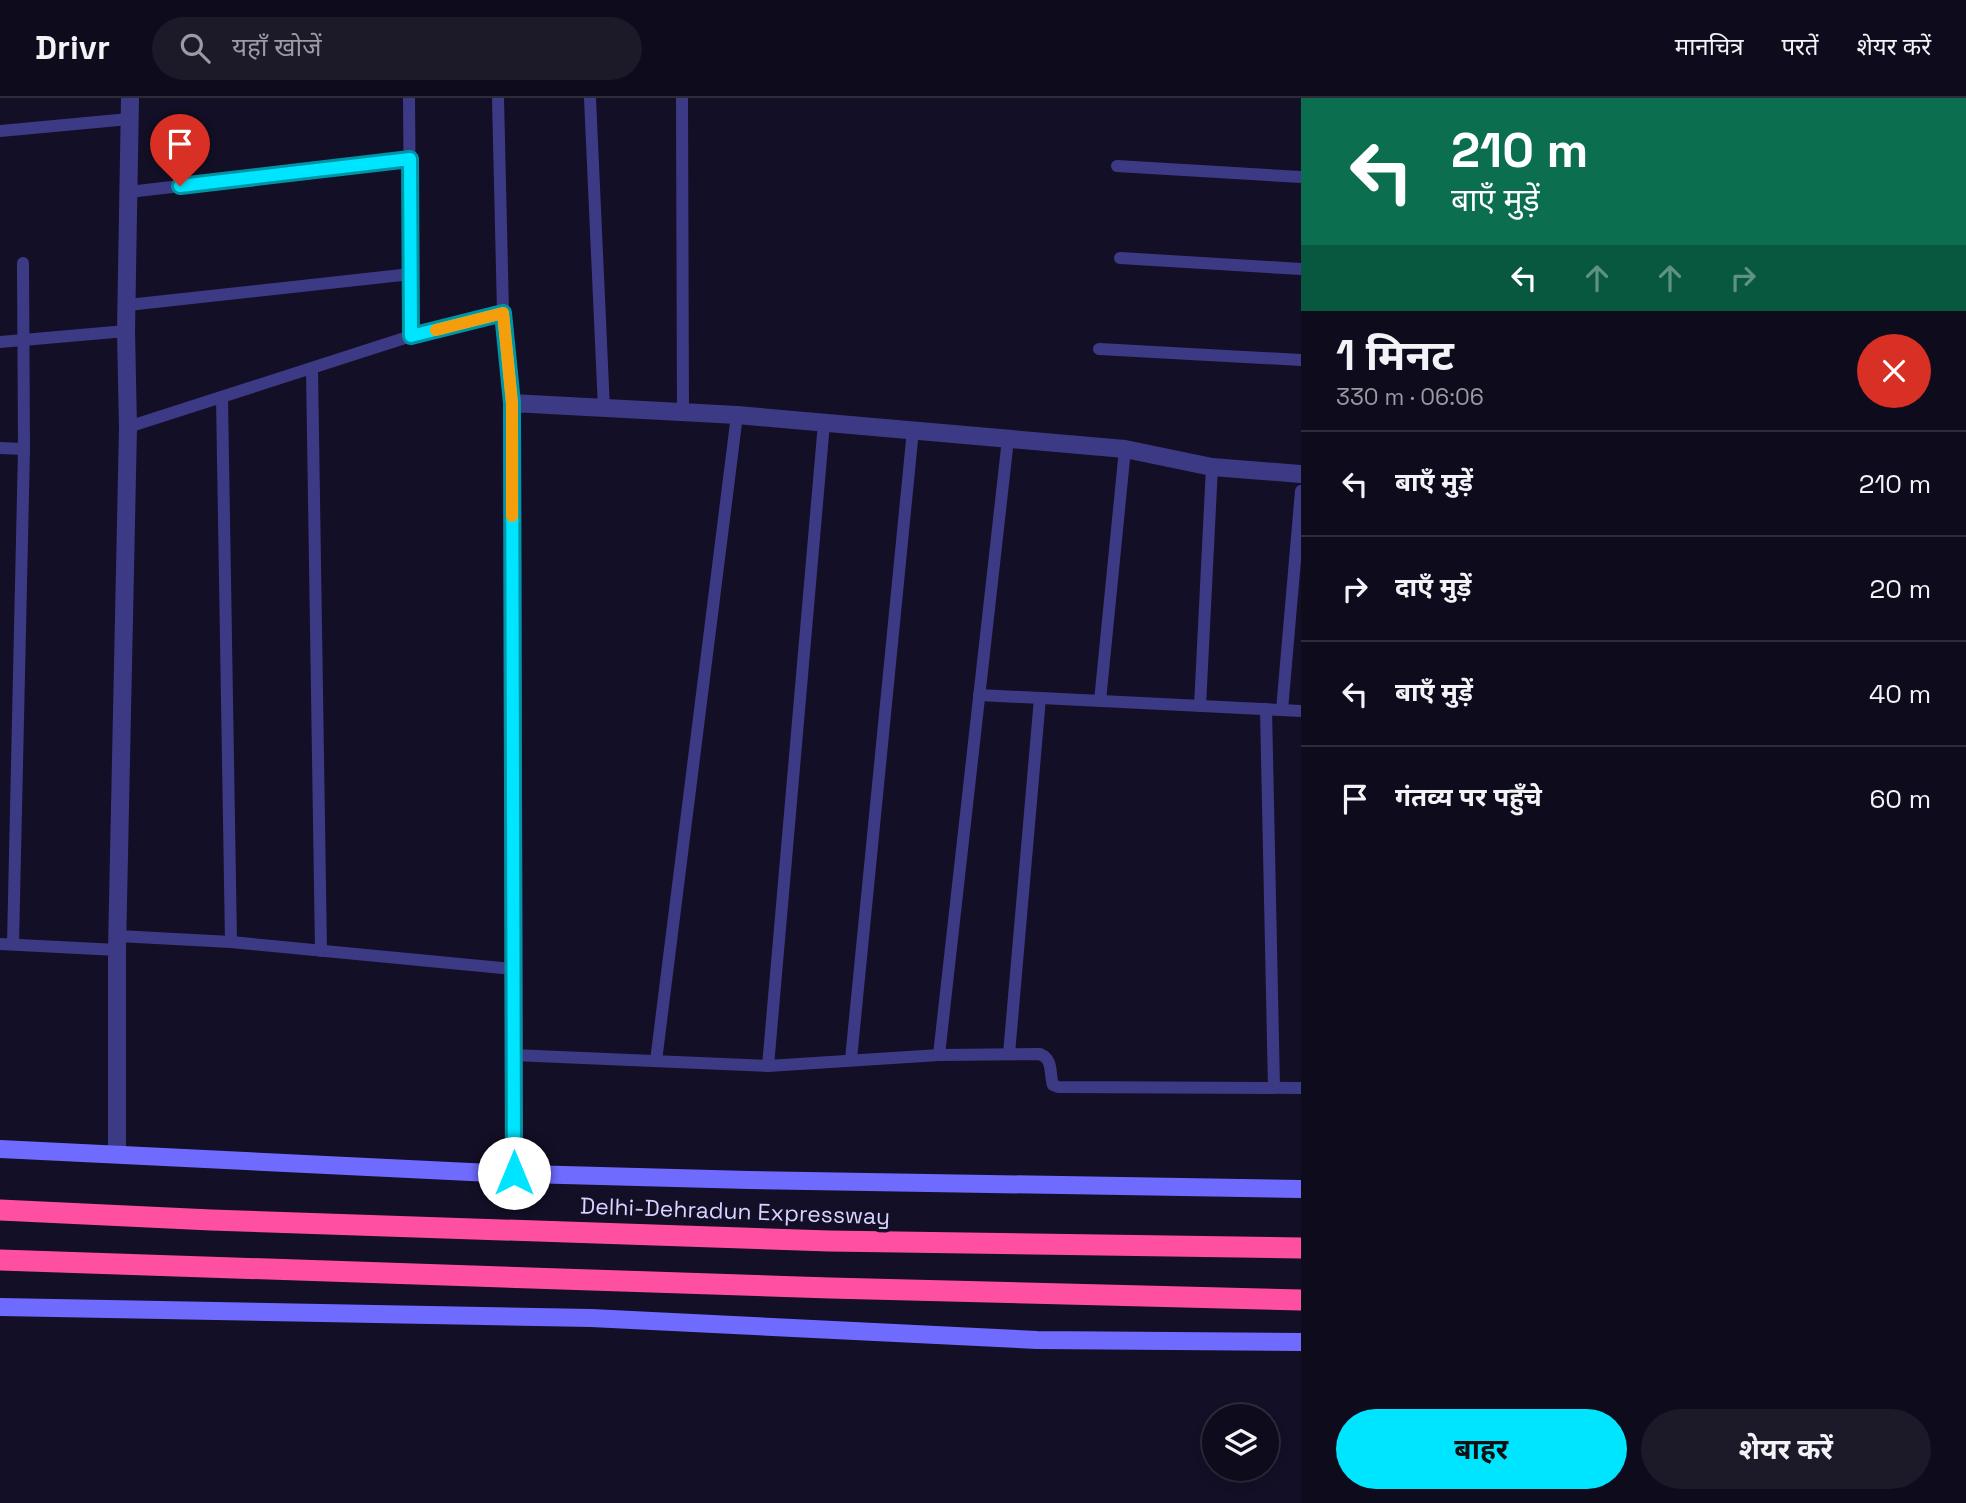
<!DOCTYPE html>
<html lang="hi">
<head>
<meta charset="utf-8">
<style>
	:root { --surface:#0e0b1c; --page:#1c1929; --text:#f1f3f6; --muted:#9b9ba3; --line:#2e2b3b; --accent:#00e5ff }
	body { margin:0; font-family:"Space Grotesk","Noto Sans Devanagari",sans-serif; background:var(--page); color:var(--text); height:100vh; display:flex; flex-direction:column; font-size:26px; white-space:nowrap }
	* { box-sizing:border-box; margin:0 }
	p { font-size:23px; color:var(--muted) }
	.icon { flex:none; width:38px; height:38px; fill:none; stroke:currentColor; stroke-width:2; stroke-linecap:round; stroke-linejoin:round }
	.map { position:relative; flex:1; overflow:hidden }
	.drawer { display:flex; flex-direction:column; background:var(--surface); width:665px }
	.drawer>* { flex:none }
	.top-card { background:#0b6e4f; color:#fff; overflow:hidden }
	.tools { position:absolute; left:1202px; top:1306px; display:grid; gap:14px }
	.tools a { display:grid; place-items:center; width:77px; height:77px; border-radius:50%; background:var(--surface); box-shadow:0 4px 10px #0003,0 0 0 2px var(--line); font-size:35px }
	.pin { position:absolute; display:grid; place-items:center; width:60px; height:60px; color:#fff; margin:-72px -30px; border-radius:50% 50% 50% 0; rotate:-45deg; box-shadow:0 0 7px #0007 }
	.pin .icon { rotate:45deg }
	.me { position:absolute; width:77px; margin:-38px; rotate:0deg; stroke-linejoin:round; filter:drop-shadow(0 0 5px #0008) }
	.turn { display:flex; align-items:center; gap:24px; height:147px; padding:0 35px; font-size:32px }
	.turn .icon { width:91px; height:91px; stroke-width:2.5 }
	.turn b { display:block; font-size:49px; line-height:60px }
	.lanes { display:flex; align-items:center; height:66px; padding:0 35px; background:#0003; justify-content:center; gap:35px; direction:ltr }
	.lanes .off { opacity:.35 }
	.round { display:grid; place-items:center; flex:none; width:74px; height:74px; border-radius:37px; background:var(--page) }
	.overview { display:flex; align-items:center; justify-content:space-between; height:119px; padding:0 35px }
	h1 { font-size:42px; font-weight:700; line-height:52px }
	.primary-button { display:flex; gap:14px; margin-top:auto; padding:14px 35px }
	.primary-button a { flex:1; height:80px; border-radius:42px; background:var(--accent); color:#111; font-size:28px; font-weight:700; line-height:80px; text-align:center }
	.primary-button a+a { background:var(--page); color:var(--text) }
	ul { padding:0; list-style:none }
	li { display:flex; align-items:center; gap:21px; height:105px; padding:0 35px; border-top:2px solid var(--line) }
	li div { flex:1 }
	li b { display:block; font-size:26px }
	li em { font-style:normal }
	header { display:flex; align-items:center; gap:42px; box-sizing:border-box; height:98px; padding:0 35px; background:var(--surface); border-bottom:2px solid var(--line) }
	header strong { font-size:33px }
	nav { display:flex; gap:38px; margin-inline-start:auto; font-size:24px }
	.search { width:490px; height:63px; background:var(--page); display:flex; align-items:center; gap:18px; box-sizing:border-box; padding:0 24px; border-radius:38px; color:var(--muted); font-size:26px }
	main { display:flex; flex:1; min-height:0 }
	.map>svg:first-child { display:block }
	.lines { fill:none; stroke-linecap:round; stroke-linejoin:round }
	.lane { stroke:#3d3a85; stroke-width:12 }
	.street { stroke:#3d3a85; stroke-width:18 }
	.secondary { stroke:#6f6bff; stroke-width:18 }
	.highway { stroke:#ff4fa3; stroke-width:21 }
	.route-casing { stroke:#0095a6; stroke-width:18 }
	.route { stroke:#00e5ff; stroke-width:12 }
	.slow { stroke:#f59e0b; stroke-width:12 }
	.labels { text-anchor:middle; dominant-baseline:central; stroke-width:7; stroke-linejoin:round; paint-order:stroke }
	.street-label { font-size:23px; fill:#d9d4ff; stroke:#130f26 }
</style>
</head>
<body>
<header>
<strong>Drivr</strong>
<div class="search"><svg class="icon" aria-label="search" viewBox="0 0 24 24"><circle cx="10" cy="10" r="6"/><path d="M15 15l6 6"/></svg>यहाँ खोजें</div>
<nav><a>मानचित्र</a><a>परतें</a><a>शेयर करें</a></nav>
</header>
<main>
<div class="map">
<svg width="1301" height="1405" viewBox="0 0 1301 1405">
	<rect width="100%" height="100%" fill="#130f26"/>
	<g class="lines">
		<!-- lane -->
		<g class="lane">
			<polyline points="409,0 411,238"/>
			<polyline points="498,0 503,215 512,305"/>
			<polyline points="590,0 604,311"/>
			<polyline points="682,0 683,316"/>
			<polyline points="0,33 129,21"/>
			<polyline points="1117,68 1301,79"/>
			<polyline points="129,94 410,61"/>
			<polyline points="1120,160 1301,171"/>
			<polyline points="128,207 411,176"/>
			<polyline points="0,244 126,233"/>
			<polyline points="1099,251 1301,262"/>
			<polyline points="312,271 321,853"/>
			<polyline points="222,300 231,844"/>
			<polyline points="128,329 411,238 503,215"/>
			<polyline points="0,350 24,351"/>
			<polyline points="979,597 1301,613"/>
			<polyline points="1100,603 1125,351"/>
			<polyline points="1200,608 1212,369"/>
			<polyline points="1266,611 1274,990"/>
			<polyline points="1282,612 1301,393"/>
			<polyline points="118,838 231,844 513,871"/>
			<polyline points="0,846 117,852"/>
			<polyline points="13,846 24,351 23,165"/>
			<polyline points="1009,956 1040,600"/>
			<path d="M513 957 768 968 939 957 1040 956C1054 962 1049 975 1053 987L1058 989 1301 990"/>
			<polyline points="939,957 1008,341"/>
			<polyline points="851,961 913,332"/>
			<polyline points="656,963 737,317"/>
			<polyline points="768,968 824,325"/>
		</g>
		<!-- street -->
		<g class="street">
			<polyline points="117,1056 117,852 128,329 126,233 130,0"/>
			<polyline points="514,1075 512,305 737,317 1125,351 1212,369 1301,376"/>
		</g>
		<!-- secondary -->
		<g class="secondary">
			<polyline points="0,1051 491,1075 749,1082 1301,1091"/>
			<polyline points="0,1209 591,1220 1037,1242 1301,1244"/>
		</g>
		<!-- highway -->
		<g class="highway">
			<polyline points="0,1112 211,1122 829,1143 1301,1150"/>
			<polyline points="0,1162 830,1190 1301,1202"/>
		</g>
	</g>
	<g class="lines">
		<defs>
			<polyline id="route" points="180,88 410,61 411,238 503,215 512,305 514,1075"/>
		</defs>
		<!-- route casing -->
		<use href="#route" class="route-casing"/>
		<!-- route -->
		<use href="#route" class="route"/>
		<!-- slow -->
		<polyline class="slow" points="436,232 503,215 512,305 512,418"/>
	</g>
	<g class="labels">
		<!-- street labels -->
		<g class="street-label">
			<text transform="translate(735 1113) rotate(2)">Delhi-Dehradun Expressway</text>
		</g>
	</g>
</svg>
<div class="tools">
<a><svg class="icon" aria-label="layers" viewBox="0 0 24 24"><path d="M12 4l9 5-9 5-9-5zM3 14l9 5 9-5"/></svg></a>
</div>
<div class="pin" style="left:180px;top:88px;background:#d93025"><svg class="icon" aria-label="arrive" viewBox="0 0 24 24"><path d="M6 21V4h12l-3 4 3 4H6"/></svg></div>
<svg class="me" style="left:514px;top:1075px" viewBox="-20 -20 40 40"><circle r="19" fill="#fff"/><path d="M0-13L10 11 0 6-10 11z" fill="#00e5ff"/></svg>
</div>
<section class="drawer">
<div class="top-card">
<div class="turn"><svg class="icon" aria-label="left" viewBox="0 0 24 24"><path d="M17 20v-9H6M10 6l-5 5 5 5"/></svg><div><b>210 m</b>बाएँ मुड़ें</div></div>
<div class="lanes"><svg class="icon" aria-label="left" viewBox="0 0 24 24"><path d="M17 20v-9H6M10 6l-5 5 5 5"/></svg><svg class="icon off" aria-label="ahead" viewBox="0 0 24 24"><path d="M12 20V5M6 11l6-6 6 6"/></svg><svg class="icon off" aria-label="ahead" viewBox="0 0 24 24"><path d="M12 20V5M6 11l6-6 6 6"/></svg><svg class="icon off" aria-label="right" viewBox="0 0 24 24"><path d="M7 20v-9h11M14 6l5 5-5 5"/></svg></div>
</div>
<div class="overview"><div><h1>1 मिनट</h1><p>330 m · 06:06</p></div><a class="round" style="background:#d93025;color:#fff"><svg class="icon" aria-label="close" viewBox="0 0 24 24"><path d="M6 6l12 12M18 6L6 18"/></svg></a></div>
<ul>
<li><svg class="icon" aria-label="left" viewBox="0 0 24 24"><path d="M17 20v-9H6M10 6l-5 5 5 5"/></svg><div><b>बाएँ मुड़ें</b></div><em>210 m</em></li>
<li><svg class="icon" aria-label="right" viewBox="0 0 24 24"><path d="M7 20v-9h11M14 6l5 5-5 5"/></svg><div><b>दाएँ मुड़ें</b></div><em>20 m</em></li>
<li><svg class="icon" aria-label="left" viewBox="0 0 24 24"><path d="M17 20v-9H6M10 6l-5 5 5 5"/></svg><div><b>बाएँ मुड़ें</b></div><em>40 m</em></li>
<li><svg class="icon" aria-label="arrive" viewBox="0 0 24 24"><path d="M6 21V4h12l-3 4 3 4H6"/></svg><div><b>गंतव्य पर पहुँचे</b></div><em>60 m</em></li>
</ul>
<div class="primary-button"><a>बाहर</a><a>शेयर करें</a></div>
</section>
</main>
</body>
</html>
